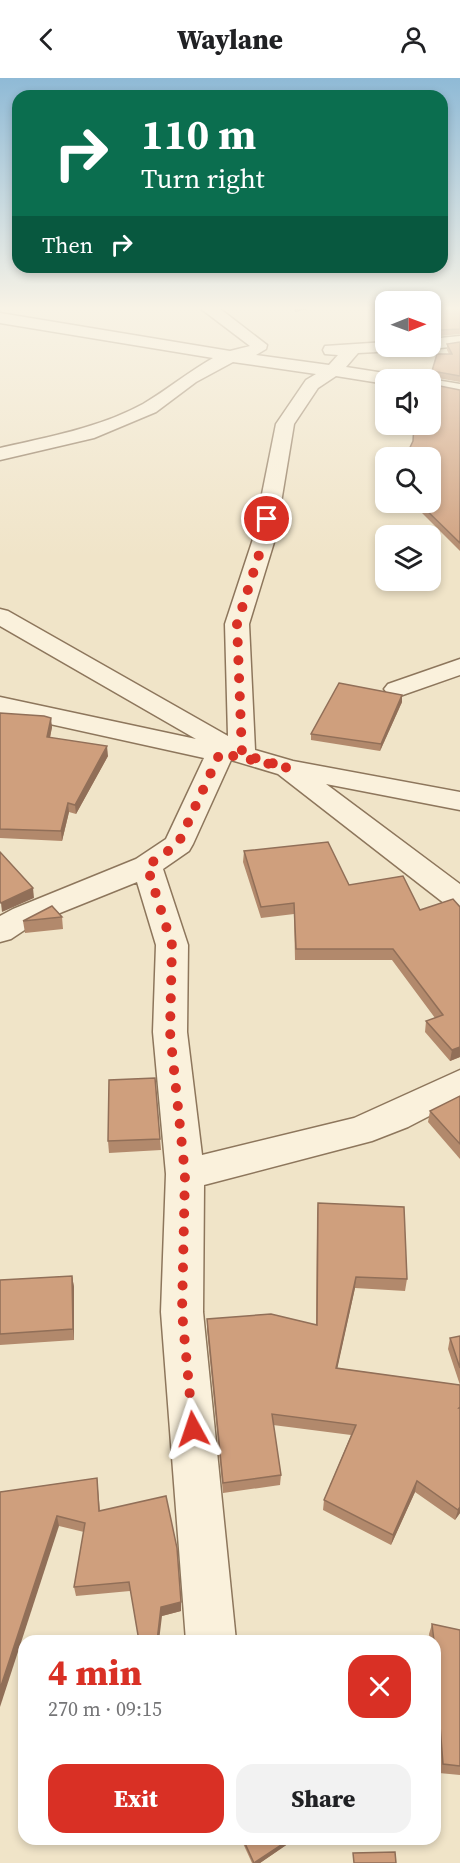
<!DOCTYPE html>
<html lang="en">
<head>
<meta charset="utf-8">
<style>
	:root { --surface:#fff; --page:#f2f2f2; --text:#202124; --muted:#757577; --accent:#d93025 }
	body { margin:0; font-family:"Source Serif 4",serif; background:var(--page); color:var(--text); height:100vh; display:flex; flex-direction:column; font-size:22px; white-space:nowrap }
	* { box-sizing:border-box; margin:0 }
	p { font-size:20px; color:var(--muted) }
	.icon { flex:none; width:33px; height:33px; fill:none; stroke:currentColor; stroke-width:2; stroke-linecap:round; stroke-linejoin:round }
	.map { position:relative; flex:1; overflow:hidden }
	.details { position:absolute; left:18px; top:1557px; width:423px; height:210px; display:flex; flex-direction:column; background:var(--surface); border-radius:18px; box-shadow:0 3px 9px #0003 }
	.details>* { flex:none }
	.guide { position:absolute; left:12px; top:12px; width:436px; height:183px; border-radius:18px; box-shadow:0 3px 9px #0003; background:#0b6e4f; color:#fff; overflow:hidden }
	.needle { width:39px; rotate:89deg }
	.tools { position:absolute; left:375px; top:213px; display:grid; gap:12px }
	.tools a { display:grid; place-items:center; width:66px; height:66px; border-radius:12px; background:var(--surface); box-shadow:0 3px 9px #0003; font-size:30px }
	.pin { position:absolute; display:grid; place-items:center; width:51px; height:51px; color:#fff; margin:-26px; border:3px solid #fff; border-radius:50%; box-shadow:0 2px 6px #0007 }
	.me { position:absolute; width:66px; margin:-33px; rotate:355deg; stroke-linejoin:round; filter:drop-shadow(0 0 4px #0008) }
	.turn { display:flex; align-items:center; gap:21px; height:126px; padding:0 30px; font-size:27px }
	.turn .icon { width:78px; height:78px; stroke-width:2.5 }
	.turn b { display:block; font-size:42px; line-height:51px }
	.then { display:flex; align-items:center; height:57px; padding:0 30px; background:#0003; gap:12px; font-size:22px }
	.round { display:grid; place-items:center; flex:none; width:63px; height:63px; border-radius:18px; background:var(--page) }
	.overview { display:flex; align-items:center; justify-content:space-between; height:102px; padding:0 30px }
	h1 { font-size:36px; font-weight:800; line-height:45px; color:var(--accent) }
	.button { display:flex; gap:12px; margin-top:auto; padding:12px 30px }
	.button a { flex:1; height:69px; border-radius:18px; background:var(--accent); color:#fff; font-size:24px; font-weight:800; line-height:69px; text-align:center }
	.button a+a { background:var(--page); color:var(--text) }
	header { display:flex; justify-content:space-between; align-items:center; height:78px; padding:0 30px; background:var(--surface); font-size:27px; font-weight:800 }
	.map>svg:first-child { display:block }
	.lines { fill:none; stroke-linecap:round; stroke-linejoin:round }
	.street-casing { stroke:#8d765c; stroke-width:3 }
	.street { fill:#faf1dc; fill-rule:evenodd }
	.wall { fill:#b2896c }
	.shaded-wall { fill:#916f58 }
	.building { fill:#cf9f7d; stroke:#916f58; stroke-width:1.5 }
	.route { stroke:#d93025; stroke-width:10; stroke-dasharray:0 18 }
</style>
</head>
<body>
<header><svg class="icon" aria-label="back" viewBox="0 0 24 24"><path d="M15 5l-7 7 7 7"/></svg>Waylane<svg class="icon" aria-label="person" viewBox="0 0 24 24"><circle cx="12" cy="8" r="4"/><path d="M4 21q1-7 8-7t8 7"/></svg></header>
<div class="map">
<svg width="460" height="1785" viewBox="0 0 460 1785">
	<rect width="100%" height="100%" fill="#f0e4c8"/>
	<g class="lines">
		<defs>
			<g id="street">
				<path d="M200 230H219L267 267 266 271 256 277 329 287 338 277 325 276 323 272 325 268 386 264V268H403L395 273 358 275 346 289 397 297 406 302H386V306L336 298 318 310 294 346 275 461 249 546 255 672 293 683 460 714V732L326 706 460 806V832L449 829 278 696 231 682 193 766 189 773 163 791 188 867 187 954 202 1077 354 1040 460 992V1022L408 1049 372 1063 204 1107 203 1234 236 1563H186L161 1234 166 1096 153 954 156 867 137 804 35 845 11 861 0 864V838L13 831 136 781 166 761 204 680 0 635V619L196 661 0 548V531L8 533 228 658 225 546 253 461 276 346 306 302 316 296 233 284 196 304 156 334 94 360 0 382V370C48 359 99 350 143 326 167 312 188 294 213 280L0 245V235L230 273 250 268Z"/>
				<polygon points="460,258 460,268 430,271 423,268 430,268 430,261"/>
				<polygon points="430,301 460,306 460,316 430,311 430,302 427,302"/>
				<polygon points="460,581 460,597 397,619 388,616 384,611 388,606"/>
			</g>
		</defs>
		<!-- street casing -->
		<use href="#street" class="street-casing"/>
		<!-- street -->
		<use href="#street" class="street"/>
	</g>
	<!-- wall -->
	<g class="wall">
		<polygon points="430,230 460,230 460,256 440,258 430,238"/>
		<polygon points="460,264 460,304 432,299 432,293 449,276 447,272 447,266"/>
		<polygon points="460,312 460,473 411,424 430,424"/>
		<polygon points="402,624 380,673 311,662 311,656"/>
		<polygon points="0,635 52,649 50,660 108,678 76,736 69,734 62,763 0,760"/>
		<polygon points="244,773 349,807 403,798 460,979 450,983 425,954 426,943 435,940 392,882 295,882 294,836 261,840 243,784"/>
		<polygon points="62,839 63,851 25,855 23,843"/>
		<polygon points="155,1000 161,1072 109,1075 108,1063"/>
		<polygon points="460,1018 460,1081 428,1044 430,1033"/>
		<polygon points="318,1125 407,1201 405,1213 355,1210 337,1290 460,1307 448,1271 450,1260 460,1258 460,1435 455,1442 415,1414 391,1467 323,1432 324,1422 351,1357 273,1347 281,1397 280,1407 223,1415 207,1252 207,1241 316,1247 317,1136"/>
		<polygon points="72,1198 74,1209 74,1262 0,1267 0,1202"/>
		<polygon points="97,1400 100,1433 181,1533 162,1538 130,1513 76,1518 74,1509 84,1454 59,1448 0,1414"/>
		<polygon points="432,1546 460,1552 460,1697 439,1695 435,1635 435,1563 430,1563 429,1556"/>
		<polygon points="241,1761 295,1761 260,1785 252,1785"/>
	</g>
	<!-- shaded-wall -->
	<g class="shaded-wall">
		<polygon points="295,230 314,230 295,234"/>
		<polygon points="402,617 402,624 380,673 381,666"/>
		<polygon points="51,640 52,649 48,669 47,659"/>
		<polygon points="107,668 108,678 76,736 75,727"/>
		<polygon points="68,725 69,734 62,763 61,753"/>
		<polygon points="33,810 34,820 2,834 1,825"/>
		<polygon points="460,969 460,979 450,983 452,972"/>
		<polygon points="72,1198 74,1209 74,1262 73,1251"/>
		<polygon points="356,1199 355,1210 335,1301 336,1290"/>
		<polygon points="417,1403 415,1414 391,1467 393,1457"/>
		<polygon points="460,1429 460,1435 455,1442 458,1432"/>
		<polygon points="57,1438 59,1448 0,1629 0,1611"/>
		<polygon points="181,1524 181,1533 162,1538 159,1563 157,1563 161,1529"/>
		<polygon points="290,1761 295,1761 260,1785 254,1785"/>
	</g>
	<!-- building -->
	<g class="building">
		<polygon points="430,230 460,230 460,251 441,252"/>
		<polygon points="460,264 460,298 432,293 437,276 452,276 447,266"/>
		<polygon points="430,306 460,312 460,465 418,424 430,424 430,380 405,380 413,363 414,346 430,346"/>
		<polygon points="339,605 402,617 381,666 311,656"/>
		<polygon points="0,635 44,638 51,640 47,659 107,668 75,727 68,725 61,753 0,751"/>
		<polygon points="328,764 349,807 403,798 420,832 453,821 460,829 460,969 452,972 426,943 443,937 393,871 296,871 294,825 261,829 244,773"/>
		<polygon points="0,774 33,810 1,825 0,823"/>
		<polygon points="52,828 62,839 23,843"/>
		<polygon points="155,1000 160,1061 108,1063 109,1002"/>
		<polygon points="460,1018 460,1066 430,1033"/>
		<polygon points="318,1125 404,1129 407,1201 356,1199 336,1290 460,1307 460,1329 459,1330 460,1330 460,1429 458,1432 417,1403 393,1457 324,1422 356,1347 272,1336 281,1397 223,1405 207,1241 271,1236 317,1247"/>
		<polygon points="72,1198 73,1251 0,1256 0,1202"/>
		<polygon points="460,1258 460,1290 450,1260"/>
		<polygon points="97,1400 99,1433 166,1418 177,1470 181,1524 161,1529 157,1563 139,1563 129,1504 74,1509 85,1445 57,1438 0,1611 0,1414"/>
		<polygon points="432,1546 460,1552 460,1688 443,1686 435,1583 435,1563 434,1563"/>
		<polygon points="243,1761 290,1761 254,1785"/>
		<polygon points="395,1774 396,1785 354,1785 353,1775"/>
	</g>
	<!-- sky -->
	<linearGradient id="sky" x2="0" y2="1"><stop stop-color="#8fbad6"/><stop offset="0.48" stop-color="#f8f3e6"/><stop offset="1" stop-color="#f8f3e6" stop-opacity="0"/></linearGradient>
	<rect width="460" height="480" fill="url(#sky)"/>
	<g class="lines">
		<!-- route -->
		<polyline class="route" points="193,1351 182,1234 185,1096 170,954 172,867 147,788 178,766 220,675 288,690 242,676 237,546 264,461 267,441"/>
	</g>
</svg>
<div class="tools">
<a><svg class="needle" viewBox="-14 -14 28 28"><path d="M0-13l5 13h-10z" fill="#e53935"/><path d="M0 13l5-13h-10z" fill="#757577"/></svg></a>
<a><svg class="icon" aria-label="sound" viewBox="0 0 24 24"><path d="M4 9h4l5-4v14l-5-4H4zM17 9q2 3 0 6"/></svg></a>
<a><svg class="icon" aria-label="search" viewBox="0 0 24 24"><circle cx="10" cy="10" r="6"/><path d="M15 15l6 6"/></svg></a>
<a><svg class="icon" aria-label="layers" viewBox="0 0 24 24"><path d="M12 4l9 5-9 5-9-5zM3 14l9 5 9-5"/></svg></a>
</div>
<div class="pin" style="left:267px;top:441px;background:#d93025"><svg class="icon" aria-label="arrive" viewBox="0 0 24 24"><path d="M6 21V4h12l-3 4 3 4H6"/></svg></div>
<svg class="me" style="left:193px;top:1351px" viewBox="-20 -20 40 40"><path d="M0-17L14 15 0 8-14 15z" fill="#d93025" stroke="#fff" stroke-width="4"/></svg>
<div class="guide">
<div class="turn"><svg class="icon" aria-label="right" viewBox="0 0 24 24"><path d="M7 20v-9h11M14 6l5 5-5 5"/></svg><div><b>110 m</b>Turn right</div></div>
<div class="then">Then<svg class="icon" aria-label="right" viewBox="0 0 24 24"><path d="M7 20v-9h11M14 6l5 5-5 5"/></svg></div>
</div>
<section class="details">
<div class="overview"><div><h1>4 min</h1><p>270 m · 09:15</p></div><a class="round" style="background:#d93025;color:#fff"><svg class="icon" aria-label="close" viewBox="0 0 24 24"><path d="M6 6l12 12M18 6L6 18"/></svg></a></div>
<div class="button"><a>Exit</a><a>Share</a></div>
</section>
</div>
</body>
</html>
